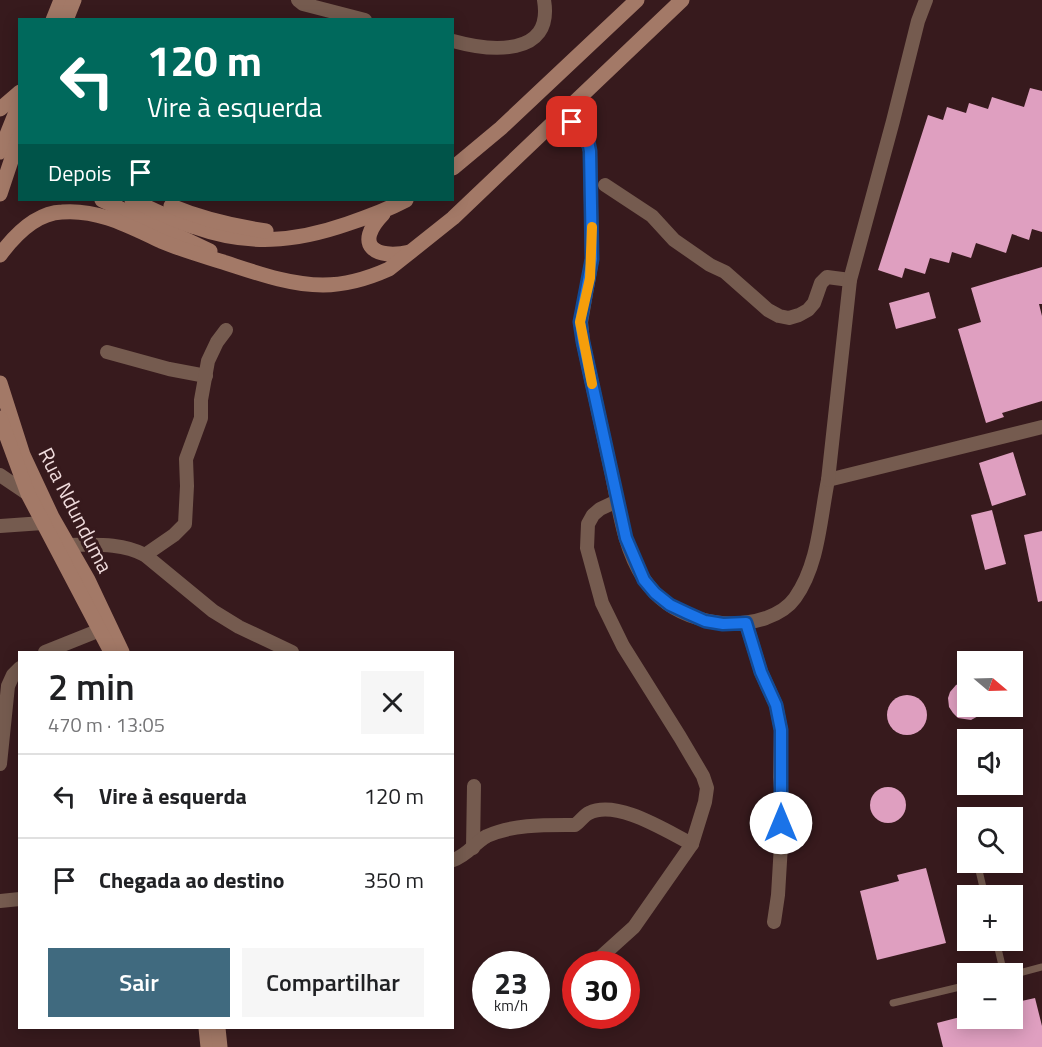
<!DOCTYPE html>
<html lang="pt">
<head>
<meta charset="utf-8">
<style>
	:root { --surface:#fff; --page:#f6f6f6; --text:#202124; --muted:#757577; --line:#e0e0e0; --accent:#406a7f }
	body { margin:0; font-family:"Titillium Web",sans-serif; background:var(--page); color:var(--text); height:100vh; display:flex; flex-direction:column; font-size:22px; white-space:nowrap }
	* { box-sizing:border-box; margin:0 }
	p { font-size:20px; color:var(--muted) }
	.icon { flex:none; width:33px; height:33px; fill:none; stroke:currentColor; stroke-width:2; stroke-linecap:round; stroke-linejoin:round }
	.map { position:relative; flex:1; overflow:hidden }
	.sheet { position:absolute; left:18px; top:651px; width:436px; height:378px; display:flex; flex-direction:column; background:var(--surface); border-radius:0px; box-shadow:0 3px 15px #0003 }
	.sheet>* { flex:none }
	.top-card { position:absolute; left:18px; top:18px; width:436px; height:183px; border-radius:0px; box-shadow:0 3px 15px #0003; background:#00695c; color:#fff; overflow:hidden }
	.needle { width:39px; rotate:109deg }
	.controls { position:absolute; left:957px; top:651px; display:grid; gap:12px }
	.controls a { display:grid; place-items:center; width:66px; height:66px; border-radius:0px; background:var(--surface); box-shadow:0 3px 15px #0003; font-size:30px }
	.speed { position:absolute; left:472px; top:951px; display:flex; gap:12px; font-size:30px; font-weight:700; text-align:center }
	.speed>* { display:grid; place-content:center; width:78px; height:78px; border-radius:50%; background:var(--surface); box-shadow:0 3px 15px #0003; line-height:1 }
	.speed small { font-size:15px; font-weight:400 }
	.speed .limit { border:9px solid #d22; background:#fff; color:#111 }
	.pin { position:absolute; display:grid; place-items:center; width:51px; height:51px; color:#fff; margin:-26px; border-radius:12px; box-shadow:0 3px 9px #0006 }
	.me { position:absolute; width:66px; margin:-33px; rotate:0deg; stroke-linejoin:round; filter:drop-shadow(0 0 4px #0008) }
	.turn { display:flex; align-items:center; gap:21px; height:126px; padding:0 30px; font-size:27px }
	.turn .icon { width:78px; height:78px; stroke-width:2.5 }
	.turn b { display:block; font-size:42px; line-height:51px }
	.then { display:flex; align-items:center; height:57px; padding:0 30px; background:#0003; gap:12px; font-size:22px }
	.round { display:grid; place-items:center; flex:none; width:63px; height:63px; border-radius:0px; background:var(--page) }
	.head { display:flex; align-items:center; justify-content:space-between; height:102px; padding:0 30px }
	h1 { font-size:36px; font-weight:600; line-height:45px }
	.button { display:flex; gap:12px; margin-top:auto; padding:12px 30px }
	.button a { flex:1; height:69px; border-radius:0px; background:var(--accent); color:#fff; font-size:24px; font-weight:600; line-height:69px; text-align:center }
	.button a+a { background:var(--page); color:var(--text) }
	ul { padding:0; list-style:none }
	li { display:flex; align-items:center; gap:18px; height:84px; padding:0 30px; border-top:2px solid var(--line) }
	li div { flex:1 }
	li b { display:block; font-size:22px }
	li em { font-style:normal }
	.map>svg:first-child { display:block }
	.building { fill:#df9fc0 }
	.lines { fill:none; stroke-linecap:round; stroke-linejoin:round }
	.service { stroke:#755b4f; stroke-width:7 }
	.minor { stroke:#755b4f; stroke-width:14 }
	.secondary { stroke:#a37967; stroke-width:15 }
	.route-casing { stroke:#114b97; stroke-width:15 }
	.route { stroke:#1a73e8; stroke-width:10 }
	.slow { stroke:#f59e0b; stroke-width:10 }
	.labels { text-anchor:middle; dominant-baseline:central; stroke-width:6; stroke-linejoin:round; paint-order:stroke }
	.street-label { font-size:21px; fill:#f0dcdd; stroke:#371a1d }
</style>
</head>
<body>
<div class="map">
<svg width="1042" height="1047" viewBox="0 0 1042 1047">
	<rect width="100%" height="100%" fill="#371a1d"/>
	<!-- building -->
	<g class="building">
		<polygon points="1030,88 1042,91 1042,232 1032,229 1029,240 1012,234 1006,253 976,243 971,258 952,252 949,263 930,258 925,274 905,268 902,278 878,270 928,115 943,120 947,107 966,113 969,103 988,109 992,97 1024,107"/>
		<polygon points="1042,267 1042,304 1039,304 1042,316 1042,401 1002,413 1004,417 986,423 958,329 981,322 971,288"/>
		<polygon points="929,292 936,318 896,329 889,303"/>
		<polygon points="1013,452 1026,495 992,506 979,463"/>
		<polygon points="992,510 1006,564 985,570 971,515"/>
		<polygon points="1042,531 1042,601 1038,602 1024,535"/>
		<polygon points="968,679 968,706 987,706 982,714 971,720 958,718 953,713 949,707 948,698 950,692 956,685"/>
		<circle cx="907" cy="715" r="20"/>
		<circle cx="888" cy="805" r="18"/>
		<polygon points="926,868 946,943 877,960 860,891 899,881 897,875"/>
		<polygon points="1035,998 1042,1026 1042,1047 943,1047 937,1023 968,1015 968,1018 1012,1018 1012,1003"/>
	</g>
	<g class="lines">
		<!-- service -->
		<g class="service">
			<polyline points="977,862 985,896"/>
			<polyline points="996,940 1004,974"/>
			<polyline points="1012,975 1042,967"/>
			<polyline points="893,1003 968,985"/>
		</g>
		<!-- minor -->
		<g class="minor">
			<polyline points="298,0 303,4 365,20"/>
			<path d="M453 41C489 51 554 58 544 0"/>
			<path d="M562 113C575 125 586 134 590 151L592 259 581 322 583 342C593 386 602 431 612 475 619 510 624 549 644 579 669 618 724 632 766 618 777 614 788 608 795 598 819 564 820 519 828 480L1042 427"/>
			<polyline points="605,185 652,216 674,240 710,265 725,272 768,310 779,316 789,318 799,315 808,310 814,303 821,283 827,277 850,280"/>
			<polyline points="107,352 169,369 206,376"/>
			<polyline points="0,475 28,494"/>
			<polyline points="828,480 850,280 893,121 918,21 926,0"/>
			<polyline points="0,526 43,523"/>
			<path d="M66 545C93 545 121 542 145 555L213 611 239 627 292 652"/>
			<polyline points="145,555 174,535 185,524 187,486 186,459 201,418 201,400 208,361 217,342 226,330"/>
			<polyline points="746,623 761,672 776,705 781,730 780,777 783,811 778,895 774,922"/>
			<polyline points="45,652 100,630"/>
			<polyline points="0,764 8,686 13,675 20,668"/>
			<polyline points="473,848 474,786"/>
			<path d="M453 860C468 855 474 843 487 836 513 824 547 825 575 825 581 821 584 815 589 813 617 799 666 831 692 844"/>
			<polyline points="0,901 20,899"/>
			<polyline points="593,964 634,927 692,844 705,802 707,788 703,776 680,737 623,646 602,603 587,548 588,524 593,515 600,509 617,501"/>
		</g>
		<!-- secondary -->
		<g class="secondary">
			<polyline points="53,20 61,0"/>
			<polyline points="66,20 74,0"/>
			<polyline points="0,109 20,92"/>
			<polyline points="0,152 20,102"/>
			<polyline points="453,168 501,128 637,0"/>
			<polyline points="0,194 20,134"/>
			<polyline points="102,200 210,251"/>
			<path d="M132 200C152 209 173 220 195 227 248 246 295 242 347 224 368 217 387 210 406 200"/>
			<path d="M171 206C202 219 232 226 266 231"/>
			<path d="M383 214C353 245 375 260 410 252"/>
			<path d="M0 255C14 236 36 213 62 212 98 209 129 226 161 241 182 250 204 256 226 263 257 273 290 285 323 285 345 285 369 278 389 269L453 218 682 0"/>
			<polyline points="0,383 23,455 52,517 88,580 122,652"/>
			<polyline points="0,418 28,494 109,648"/>
			<polyline points="206,1028 208,1047"/>
			<polyline points="218,1028 220,1047"/>
		</g>
	</g>
	<g class="lines">
		<defs>
			<polyline id="route" points="572,122 588,141 590,151 592,259 580,322 583,342 626,538 644,580 655,593 670,605 687,613 705,621 723,624 746,623 761,672 776,705 781,730 781,823"/>
		</defs>
		<!-- route casing -->
		<use href="#route" class="route-casing"/>
		<!-- route -->
		<use href="#route" class="route"/>
		<!-- slow -->
		<polyline class="slow" points="592,384 580,322 590,278 592,227"/>
	</g>
	<g class="labels">
		<!-- street labels -->
		<g class="street-label">
			<text transform="translate(76 510) rotate(63)">Rua Ndunduma</text>
		</g>
	</g>
</svg>
<div class="controls">
<a><svg class="needle" viewBox="-14 -14 28 28"><path d="M0-13l5 13h-10z" fill="#e53935"/><path d="M0 13l5-13h-10z" fill="#757577"/></svg></a>
<a><svg class="icon" aria-label="sound" viewBox="0 0 24 24"><path d="M4 9h4l5-4v14l-5-4H4zM17 9q2 3 0 6"/></svg></a>
<a><svg class="icon" aria-label="search" viewBox="0 0 24 24"><circle cx="10" cy="10" r="6"/><path d="M15 15l6 6"/></svg></a>
<a>+</a>
<a>−</a>
</div>
<div class="speed"><div>23<small>km/h</small></div><div class="limit">30</div></div>
<div class="pin" style="left:572px;top:122px;background:#d93025"><svg class="icon" aria-label="arrive" viewBox="0 0 24 24"><path d="M6 21V4h12l-3 4 3 4H6"/></svg></div>
<svg class="me" style="left:781px;top:823px" viewBox="-20 -20 40 40"><circle r="19" fill="#fff"/><path d="M0-13L10 11 0 6-10 11z" fill="#1a73e8"/></svg>
<div class="top-card">
<div class="turn"><svg class="icon" aria-label="left" viewBox="0 0 24 24"><path d="M17 20v-9H6M10 6l-5 5 5 5"/></svg><div><b>120 m</b>Vire à esquerda</div></div>
<div class="then">Depois<svg class="icon" aria-label="arrive" viewBox="0 0 24 24"><path d="M6 21V4h12l-3 4 3 4H6"/></svg></div>
</div>
<section class="sheet">
<div class="head"><div><h1>2 min</h1><p>470 m · 13:05</p></div><a class="round"><svg class="icon" aria-label="close" viewBox="0 0 24 24"><path d="M6 6l12 12M18 6L6 18"/></svg></a></div>
<ul>
<li><svg class="icon" aria-label="left" viewBox="0 0 24 24"><path d="M17 20v-9H6M10 6l-5 5 5 5"/></svg><div><b>Vire à esquerda</b></div><em>120 m</em></li>
<li><svg class="icon" aria-label="arrive" viewBox="0 0 24 24"><path d="M6 21V4h12l-3 4 3 4H6"/></svg><div><b>Chegada ao destino</b></div><em>350 m</em></li>
</ul>
<div class="button"><a>Sair</a><a>Compartilhar</a></div>
</section>
</div>
</body>
</html>
